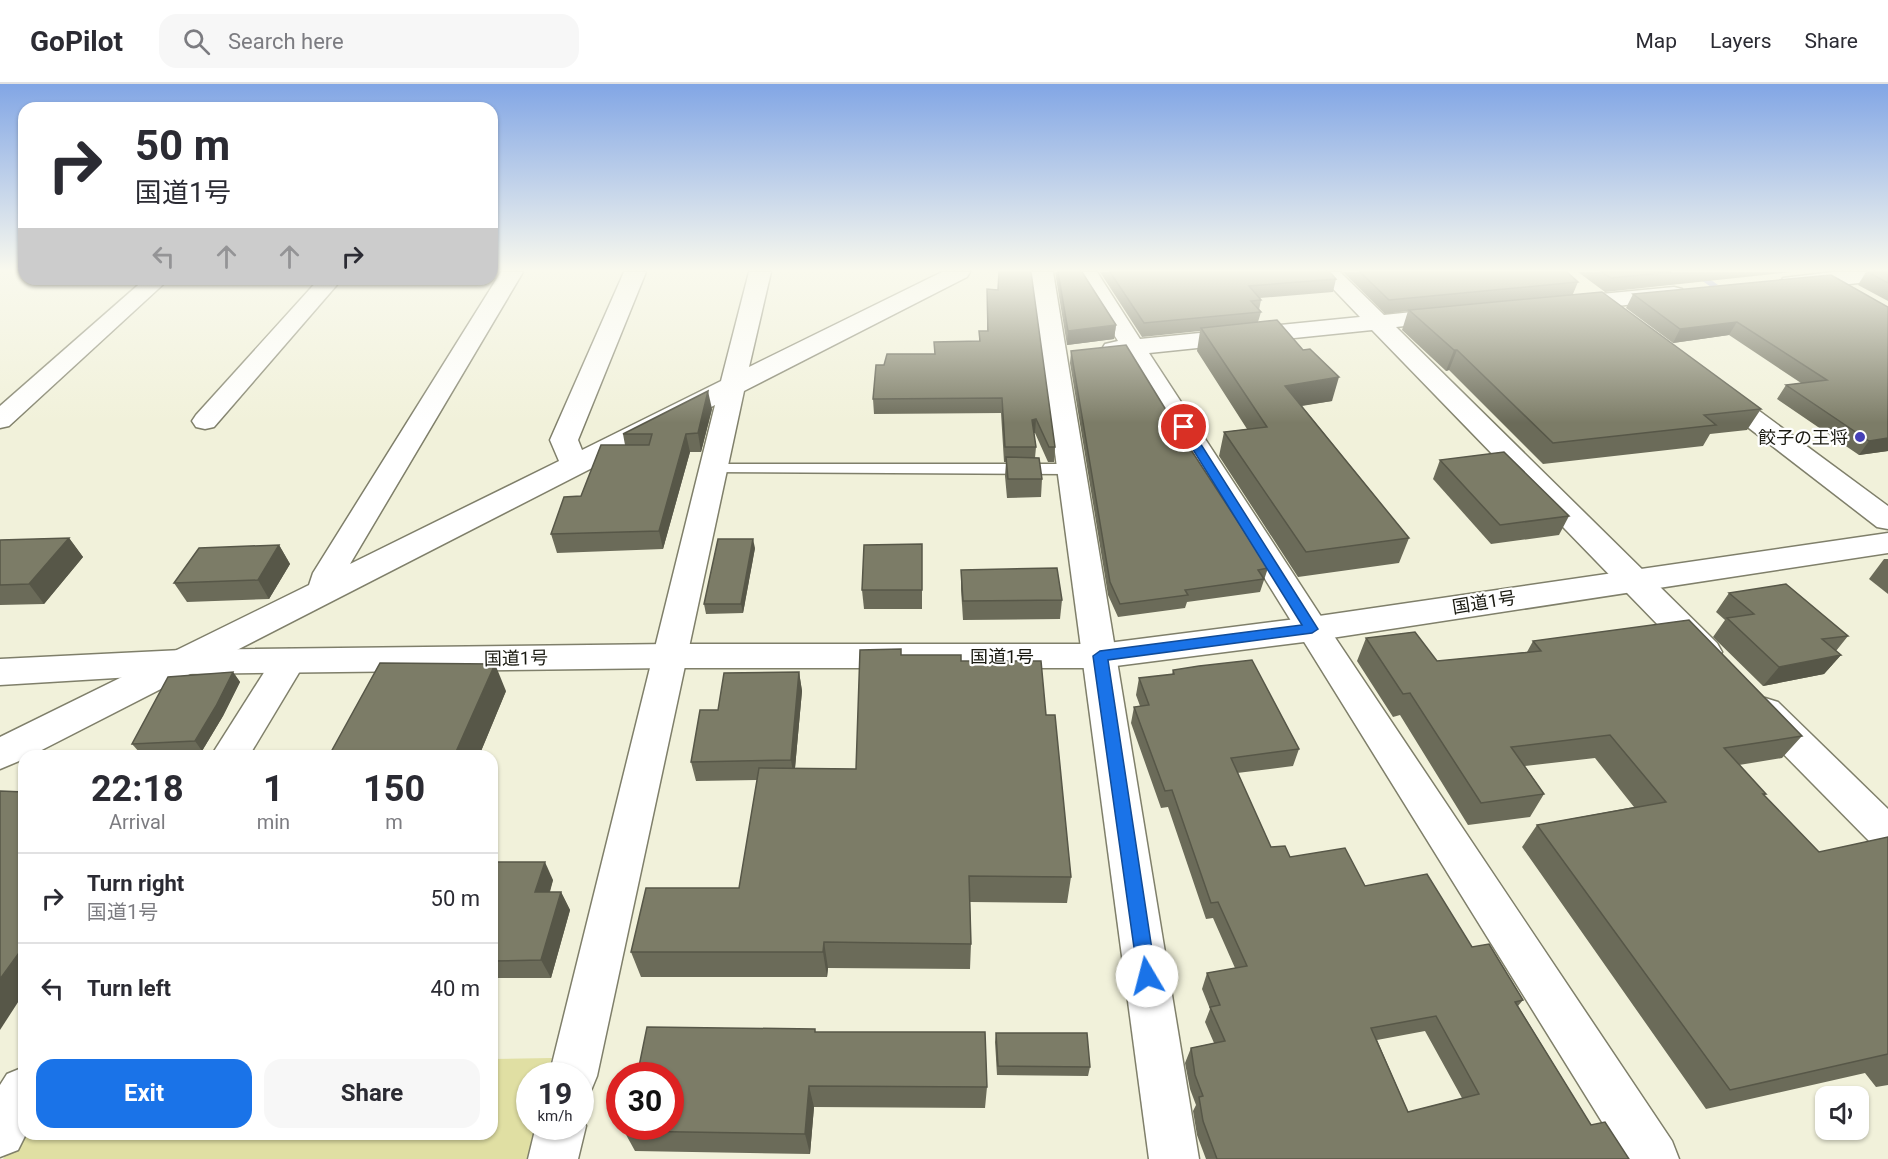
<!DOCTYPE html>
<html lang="en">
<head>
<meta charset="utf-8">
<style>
	:root { --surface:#fff; --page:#f7f7f7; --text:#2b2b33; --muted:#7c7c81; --line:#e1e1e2; --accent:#1a73e8 }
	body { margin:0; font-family:Roboto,"Noto Sans JP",sans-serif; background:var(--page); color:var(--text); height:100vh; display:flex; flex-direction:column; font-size:22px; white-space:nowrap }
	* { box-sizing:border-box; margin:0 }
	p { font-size:20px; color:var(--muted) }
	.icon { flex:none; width:33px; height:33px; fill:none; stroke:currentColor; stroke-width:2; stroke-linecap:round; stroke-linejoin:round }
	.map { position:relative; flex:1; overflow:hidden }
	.panel { position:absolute; left:18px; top:666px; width:480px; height:390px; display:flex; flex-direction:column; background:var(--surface); border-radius:18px; box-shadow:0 2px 4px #0004 }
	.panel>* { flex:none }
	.guide { position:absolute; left:18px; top:18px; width:480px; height:183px; border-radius:18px; box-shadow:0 2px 4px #0004; background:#fff; color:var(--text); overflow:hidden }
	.fabs { position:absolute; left:1815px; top:1002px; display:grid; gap:12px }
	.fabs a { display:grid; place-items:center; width:54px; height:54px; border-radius:12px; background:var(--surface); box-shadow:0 2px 4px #0004; font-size:30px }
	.speed { position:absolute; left:516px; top:978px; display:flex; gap:12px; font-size:30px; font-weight:700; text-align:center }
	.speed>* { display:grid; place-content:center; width:78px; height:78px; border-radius:50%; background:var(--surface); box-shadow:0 2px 4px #0004; line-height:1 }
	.speed small { font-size:15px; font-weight:400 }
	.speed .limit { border:9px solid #d22; background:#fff; color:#111 }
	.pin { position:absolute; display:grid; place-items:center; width:51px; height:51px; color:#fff; margin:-26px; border:3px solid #fff; border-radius:50%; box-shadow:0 2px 6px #0007 }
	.me { position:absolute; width:66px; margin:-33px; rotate:352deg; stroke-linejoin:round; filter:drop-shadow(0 0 4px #0008) }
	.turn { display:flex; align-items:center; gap:21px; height:126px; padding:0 18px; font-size:27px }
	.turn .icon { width:78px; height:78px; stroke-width:2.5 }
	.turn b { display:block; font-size:42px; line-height:51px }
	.lanes { display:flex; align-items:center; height:57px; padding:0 18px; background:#0003; justify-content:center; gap:30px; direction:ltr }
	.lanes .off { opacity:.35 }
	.eta { display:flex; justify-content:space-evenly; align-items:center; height:102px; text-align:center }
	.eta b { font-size:36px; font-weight:700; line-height:42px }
	.action { display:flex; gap:12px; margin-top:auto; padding:12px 18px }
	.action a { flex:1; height:69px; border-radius:18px; background:var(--accent); color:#fff; font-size:24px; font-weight:700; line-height:69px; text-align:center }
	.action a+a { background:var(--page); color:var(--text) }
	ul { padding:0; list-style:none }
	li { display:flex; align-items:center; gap:18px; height:90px; padding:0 18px; border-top:2px solid var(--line) }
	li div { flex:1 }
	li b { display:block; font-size:22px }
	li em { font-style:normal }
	header { display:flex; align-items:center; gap:36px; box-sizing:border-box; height:84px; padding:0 30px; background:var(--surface); border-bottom:2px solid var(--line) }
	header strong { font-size:28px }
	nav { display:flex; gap:33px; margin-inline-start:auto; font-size:21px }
	.search { width:420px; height:54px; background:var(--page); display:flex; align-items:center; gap:15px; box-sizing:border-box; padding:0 21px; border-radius:18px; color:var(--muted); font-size:22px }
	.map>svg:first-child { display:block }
	.green { fill:#e0dfa3 }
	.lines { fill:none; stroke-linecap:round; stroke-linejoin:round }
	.stream { fill:#8990e1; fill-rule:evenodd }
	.lane-casing { stroke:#7f7f6a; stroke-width:3 }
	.street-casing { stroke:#7f7f6a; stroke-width:3 }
	.highway-casing { stroke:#7f7f6a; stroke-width:3 }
	.lane { fill:#fff; fill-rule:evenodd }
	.street { fill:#fff; fill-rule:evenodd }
	.highway { fill:#fff; fill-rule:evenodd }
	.wall { fill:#6b6b59; fill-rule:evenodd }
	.shaded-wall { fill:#575748 }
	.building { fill:#7c7c67; stroke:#575748; stroke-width:1.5; fill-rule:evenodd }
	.route { fill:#1a73e8; stroke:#114b97; stroke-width:1.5 }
	.poi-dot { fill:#4640b6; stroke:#fff; stroke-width:2 }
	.labels { text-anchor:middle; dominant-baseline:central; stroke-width:4.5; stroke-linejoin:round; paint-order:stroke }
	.poi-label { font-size:18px; fill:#191910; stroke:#fff; text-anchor:end }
	.street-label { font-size:18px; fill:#191910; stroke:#fff }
</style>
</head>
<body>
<header>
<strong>GoPilot</strong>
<div class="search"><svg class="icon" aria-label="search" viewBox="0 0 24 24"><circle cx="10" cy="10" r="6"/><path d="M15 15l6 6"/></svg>Search here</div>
<nav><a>Map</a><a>Layers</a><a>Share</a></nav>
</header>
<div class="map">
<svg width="1888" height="1075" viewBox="0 0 1888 1075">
	<rect width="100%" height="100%" fill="#f1f1da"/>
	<!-- green -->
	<polygon class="green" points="552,974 547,991 530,992 530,1042 535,1043 527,1075 3,1075 24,1039 24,1050 492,1050 492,975"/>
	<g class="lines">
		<!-- stream -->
		<polygon class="stream" points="1690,188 1700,188 1718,201 1711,203"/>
		<defs>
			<polygon id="lane" points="713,380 1069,380 1077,385 1069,390 708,388 705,385 708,382"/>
			<g id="street">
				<polygon points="501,188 523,188 350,480 559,377 550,356 624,188 646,188 578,356 582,366 721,297 749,188 771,188 749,283 942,188 970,188 967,193 744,307 597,992 590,1009 580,1013 580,992 549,992 715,321 30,672 24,672 24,675 0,685 0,653 309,501 313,489"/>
				<polygon points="1031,188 1053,188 1199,1075 1149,1075"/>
				<polygon points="1075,188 1097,188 1140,255 1360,233 1317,188 1340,188 1384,231 1450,224 1458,226 1462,231 1458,236 1396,243 1717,559 1722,568 1717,577 1705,580 1693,577 1372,246 1149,269 1324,537 1672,1057 1679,1075 1625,1075 1126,271 1105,270 1102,265 1105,260 1118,257"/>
				<polygon points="1833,188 1888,188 1888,196 1791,206 1783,204 1780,199 1783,194"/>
				<polygon points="145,195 169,195 9,342 0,344 0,322"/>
				<polygon points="319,195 342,195 214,343 205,345 196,343 192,337 196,331"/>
				<polygon points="1674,203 1682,205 1685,210 1682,215 1570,227 1562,225 1559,220 1562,215 1570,213"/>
				<polygon points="1719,301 1728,304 1888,422 1888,445 1877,443 1710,314 1706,309 1710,304"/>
				<polygon points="289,565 301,568 306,577 249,672 211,672 277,568"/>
				<polygon points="1765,614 1778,618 1888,725 1888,767 1874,762 1752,638 1747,628 1752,618"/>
				<polygon points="24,983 24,1050 26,1050 18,1066 0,1073 0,1001 7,990"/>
				<polygon points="580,1029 586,1042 578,1075 528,1075 536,1042 580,1042"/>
			</g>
			<polygon id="highway" points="1888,449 1888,469 1312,557 1100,584 670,584 182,590 0,601 0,575 182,566 670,560 1100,560 1312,533"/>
		</defs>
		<!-- lane casing -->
		<use href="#lane" class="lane-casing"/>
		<!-- street casing -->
		<use href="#street" class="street-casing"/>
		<!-- highway casing -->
		<use href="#highway" class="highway-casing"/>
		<!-- lane -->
		<use href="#lane" class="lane"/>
		<!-- street -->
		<use href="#street" class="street"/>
		<!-- highway -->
		<use href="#highway" class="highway"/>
	</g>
	<!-- wall -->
	<g class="wall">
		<polygon points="1055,188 1082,188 1116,241 1114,255 1067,261"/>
		<polygon points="1100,188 1330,188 1336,195 1333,208 1260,214 1261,216 1259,226 1261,228 1258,238 1332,317 1302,322 1409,454 1399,479 1298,493 1219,372 1224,348 1247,345 1197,267 1200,247 1142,253"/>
		<polygon points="1343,188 1567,188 1578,198 1573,210 1761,325 1747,346 1710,350 1703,362 1543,380 1449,286 1446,287 1402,246 1408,227 1385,230"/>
		<polygon points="1578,188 1791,188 1605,208"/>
		<polygon points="1866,188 1888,188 1888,217 1858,201"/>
		<polygon points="987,205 998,206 1055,363 1054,378 1048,378 1035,349 1034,349 1036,363 1035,374 1042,395 1041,413 1007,414 1005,392 1006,378 1004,378 1001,329 874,330 873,315 884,281 935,270 979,257 979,247 987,247"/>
		<polygon points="1633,210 1888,223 1888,367 1859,371 1777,315 1786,301 1801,299 1729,251 1673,259 1626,224"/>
		<polygon points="1071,267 1182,352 1268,484 1260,508 1187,518 1185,524 1118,533 1108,511 1070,279"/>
		<polygon points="712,325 701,368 690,368 663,465 557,469 551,450 581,412 625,361 623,350"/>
		<polygon points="1440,376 1569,432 1559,451 1491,460 1433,395"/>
		<polygon points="69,454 83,473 44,520 0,521 0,456"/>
		<polygon points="922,460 922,525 864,525 862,506"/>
		<polygon points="279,461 290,480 269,515 187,518 174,499"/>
		<polygon points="755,464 743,529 706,530 704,520"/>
		<polygon points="1884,475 1888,475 1888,510 1869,495"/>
		<polygon points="961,486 1062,516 1060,535 963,536 961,505"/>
		<polygon points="1729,509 1848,552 1836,567 1841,571 1824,590 1763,602 1713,553 1725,536 1716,528"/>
		<polygon points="1366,554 1437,577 1527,568 1533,557 1802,652 1782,674 1739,681 1766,710 1764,712 1819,768 1888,753 1888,1001 1876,1003 1865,989 1706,1025 1522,763 1537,741 1634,723 1595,674 1525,682 1544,710 1530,733 1468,741 1400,631 1393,633 1357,577"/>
		<polygon points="901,571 961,577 1046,631 1071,793 1067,819 970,818 971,860 970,885 828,884 827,893 641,893 631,868 739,804 757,696 696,697 691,678 718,626 799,588 802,607 795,684 856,685"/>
		<path d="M1173 586 1299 665 1293 682 1237 689 1271 763 1290 773 1365 802 1472 863 1523 916 1518 922 1591 1041 1629 1075H1206L1197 1051 1193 1027 1196 1021 1190 1005 1185 979 1191 964 1214 959 1205 938 1210 925 1202 905 1207 889 1235 884 1213 834 1206 835 1168 723 1161 724 1131 639 1134 623 1140 622 1136 611 1139 594 1172 591ZM1425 947 1462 1014 1408 1028 1377 956Z"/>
		<polygon points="233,588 240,598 223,632 202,667 140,669 132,660"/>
		<polygon points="506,607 479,672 334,672 331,668"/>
		<polygon points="492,778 553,796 550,808 561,808 570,826 551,894 492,894"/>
		<polygon points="815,945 815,948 987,1003 985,1024 814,1023 810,1070 635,1067 624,1047"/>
		<polygon points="996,949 1090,983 1088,992 997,991 995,958"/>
	</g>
	<!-- shaded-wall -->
	<g class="shaded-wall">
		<polygon points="1737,238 1729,251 1673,259 1680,245"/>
		<polygon points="1116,241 1114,255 1067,261 1068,247"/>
		<polygon points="1454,266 1457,266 1449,286 1446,287"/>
		<polygon points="1339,293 1332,317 1279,325 1285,302"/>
		<polygon points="708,307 712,325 701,368 698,349"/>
		<polygon points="1036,335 1035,349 1031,350 1032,336"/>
		<polygon points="686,350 690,368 663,465 659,447"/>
		<polygon points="1888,354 1888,367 1859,371 1869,357"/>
		<polygon points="69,454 83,473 44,520 29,500"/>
		<polygon points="753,455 755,464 743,529 741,520"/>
		<polygon points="279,461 290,480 269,515 258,496"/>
		<polygon points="1841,571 1824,590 1763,602 1779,583"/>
		<polygon points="495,580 506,607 479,672 456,672 455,670"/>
		<polygon points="233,588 240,598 223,632 202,667 195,657"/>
		<polygon points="799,588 802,607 794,695 791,676"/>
		<polygon points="545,778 553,796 544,826 535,808"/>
		<polygon points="561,808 570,826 551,894 541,876"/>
		<polygon points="824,858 828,884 827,893 823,868"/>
		<polygon points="24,862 24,909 0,946 0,895"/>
		<polygon points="809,1002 814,1023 810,1070 805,1050"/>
	</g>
	<!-- building -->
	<g class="building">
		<polygon points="999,188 1031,188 1055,363 1049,363 1036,335 1032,336 1036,363 1005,363 1002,314 873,315 876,281 884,281 887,270 935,270 934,258 980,257 979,247 988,247 987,205 998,206"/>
		<polygon points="1058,188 1082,188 1116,241 1068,247"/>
		<polygon points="1110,188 1330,188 1336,195 1249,202 1261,216 1251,217 1261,228 1144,239"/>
		<polygon points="1360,188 1567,188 1578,198 1389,216"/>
		<polygon points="1602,188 1671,188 1611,194"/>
		<polygon points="1868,188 1888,188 1888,199"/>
		<polygon points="1831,191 1888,223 1888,354 1869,357 1786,301 1827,296 1737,238 1680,245 1633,210"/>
		<polygon points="1602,208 1761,325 1704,331 1716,341 1553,359 1457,266 1454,266 1409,226"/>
		<polygon points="1277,236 1303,266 1310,265 1339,293 1285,302 1409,454 1306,468 1224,348 1267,343 1201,244"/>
		<polygon points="1126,261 1182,352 1268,484 1258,486 1264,495 1185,506 1188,511 1120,520 1110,498 1071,267"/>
		<polygon points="708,307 698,349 686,350 659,447 551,450 564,413 581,412 601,361 649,361 652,350 623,350"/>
		<polygon points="1504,368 1569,432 1500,441 1440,376"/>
		<polygon points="1006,373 1039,374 1042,395 1008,395"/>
		<polygon points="69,454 29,500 0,501 0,456"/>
		<polygon points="718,455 753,455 741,520 704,520"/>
		<polygon points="922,460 922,506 862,506 864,461"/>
		<polygon points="279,461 258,496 174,499 199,464"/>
		<polygon points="1057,484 1062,516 963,517 961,486"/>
		<polygon points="1786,500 1848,552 1822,555 1841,571 1779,583 1727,534 1754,530 1729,509"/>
		<polygon points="1689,536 1802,652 1724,664 1766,710 1763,710 1819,768 1888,753 1888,970 1730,1006 1537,741 1666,718 1610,651 1511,663 1544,710 1481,719 1410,609 1403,610 1366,554 1415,548 1437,577 1541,567 1533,557"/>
		<polygon points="901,565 901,571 961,571 961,577 1041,577 1046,631 1055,631 1071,793 969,792 971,860 824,858 823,868 631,868 646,804 739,804 759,684 856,685 860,566"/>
		<path d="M1252 576 1299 665 1231 674 1271 763 1285 762 1290 773 1345 764 1365 802 1427 790 1472 863 1489 860 1523 916 1515 918 1591 1041 1605 1038 1629 1075H1217L1203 1037 1199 1013 1203 1012 1195 991 1191 964 1225 957 1210 923 1220 921 1207 889 1247 882 1218 818 1211 819 1172 706 1165 707 1134 623 1149 621 1139 594 1174 590 1173 586 1199 582ZM1436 932 1479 1010 1408 1028 1371 944Z"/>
		<polygon points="380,579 495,580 455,670 331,668"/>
		<polygon points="233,588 216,622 195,657 132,660 168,593"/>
		<polygon points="799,588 791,676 691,678 700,626 718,626 724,589"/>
		<polygon points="0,707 24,708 24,862 0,895"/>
		<polygon points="492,778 545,778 535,808 561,808 541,876 492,877"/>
		<polygon points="647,943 815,945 815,948 985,948 987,1003 809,1002 805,1050 624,1047 625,1042 670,1042 670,992 637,992"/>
		<polygon points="996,949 1087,949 1090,983 998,982"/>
	</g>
	<!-- sky -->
	<linearGradient id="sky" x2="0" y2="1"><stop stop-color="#82a6e5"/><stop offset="0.55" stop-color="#f9f9ee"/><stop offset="1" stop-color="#f9f9ee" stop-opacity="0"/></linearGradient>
	<rect width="1888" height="339" fill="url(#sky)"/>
	<!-- route -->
	<polygon class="route" points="1184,340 1190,343 1318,545 1312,549 1108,576 1156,892 1153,898 1147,901 1140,898 1138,892 1093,572 1100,567 1302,541 1179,343"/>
	<!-- markers -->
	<circle class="poi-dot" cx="1860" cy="353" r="6"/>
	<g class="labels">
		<!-- poi labels -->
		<g class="poi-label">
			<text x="1848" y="353">餃子の王将</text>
		</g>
		<!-- street labels -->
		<g class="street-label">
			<text transform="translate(1484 518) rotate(-9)">国道1号</text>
			<text x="1002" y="572">国道1号</text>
			<text transform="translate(516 574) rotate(-1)">国道1号</text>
		</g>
	</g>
</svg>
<div class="fabs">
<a><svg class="icon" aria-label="sound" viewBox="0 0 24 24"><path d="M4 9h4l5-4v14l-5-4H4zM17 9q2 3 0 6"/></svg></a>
</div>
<div class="speed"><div>19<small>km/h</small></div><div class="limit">30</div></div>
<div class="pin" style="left:1184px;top:343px;background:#d93025"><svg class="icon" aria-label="arrive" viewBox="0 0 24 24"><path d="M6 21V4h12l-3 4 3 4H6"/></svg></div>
<svg class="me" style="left:1147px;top:892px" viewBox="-20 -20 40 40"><circle r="19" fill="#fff"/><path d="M0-13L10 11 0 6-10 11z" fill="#1a73e8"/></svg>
<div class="guide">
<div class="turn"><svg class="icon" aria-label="right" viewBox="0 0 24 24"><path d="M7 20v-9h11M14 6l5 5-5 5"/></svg><div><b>50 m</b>国道1号</div></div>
<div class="lanes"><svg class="icon off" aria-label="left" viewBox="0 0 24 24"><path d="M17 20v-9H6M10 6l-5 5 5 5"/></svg><svg class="icon off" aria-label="ahead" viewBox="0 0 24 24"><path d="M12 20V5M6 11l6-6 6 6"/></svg><svg class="icon off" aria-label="ahead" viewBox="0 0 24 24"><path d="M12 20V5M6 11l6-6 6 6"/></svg><svg class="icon" aria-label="right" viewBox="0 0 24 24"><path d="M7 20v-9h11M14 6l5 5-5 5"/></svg></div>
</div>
<section class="panel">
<div class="eta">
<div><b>22:18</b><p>Arrival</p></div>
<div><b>1</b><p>min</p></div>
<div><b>150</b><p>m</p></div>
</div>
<ul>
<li><svg class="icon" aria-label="right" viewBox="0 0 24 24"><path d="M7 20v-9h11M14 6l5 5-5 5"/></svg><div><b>Turn right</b><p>国道1号</p></div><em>50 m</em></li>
<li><svg class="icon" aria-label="left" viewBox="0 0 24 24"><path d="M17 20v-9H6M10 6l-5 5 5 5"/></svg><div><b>Turn left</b></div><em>40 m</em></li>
</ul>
<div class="action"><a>Exit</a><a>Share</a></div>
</section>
</div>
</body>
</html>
